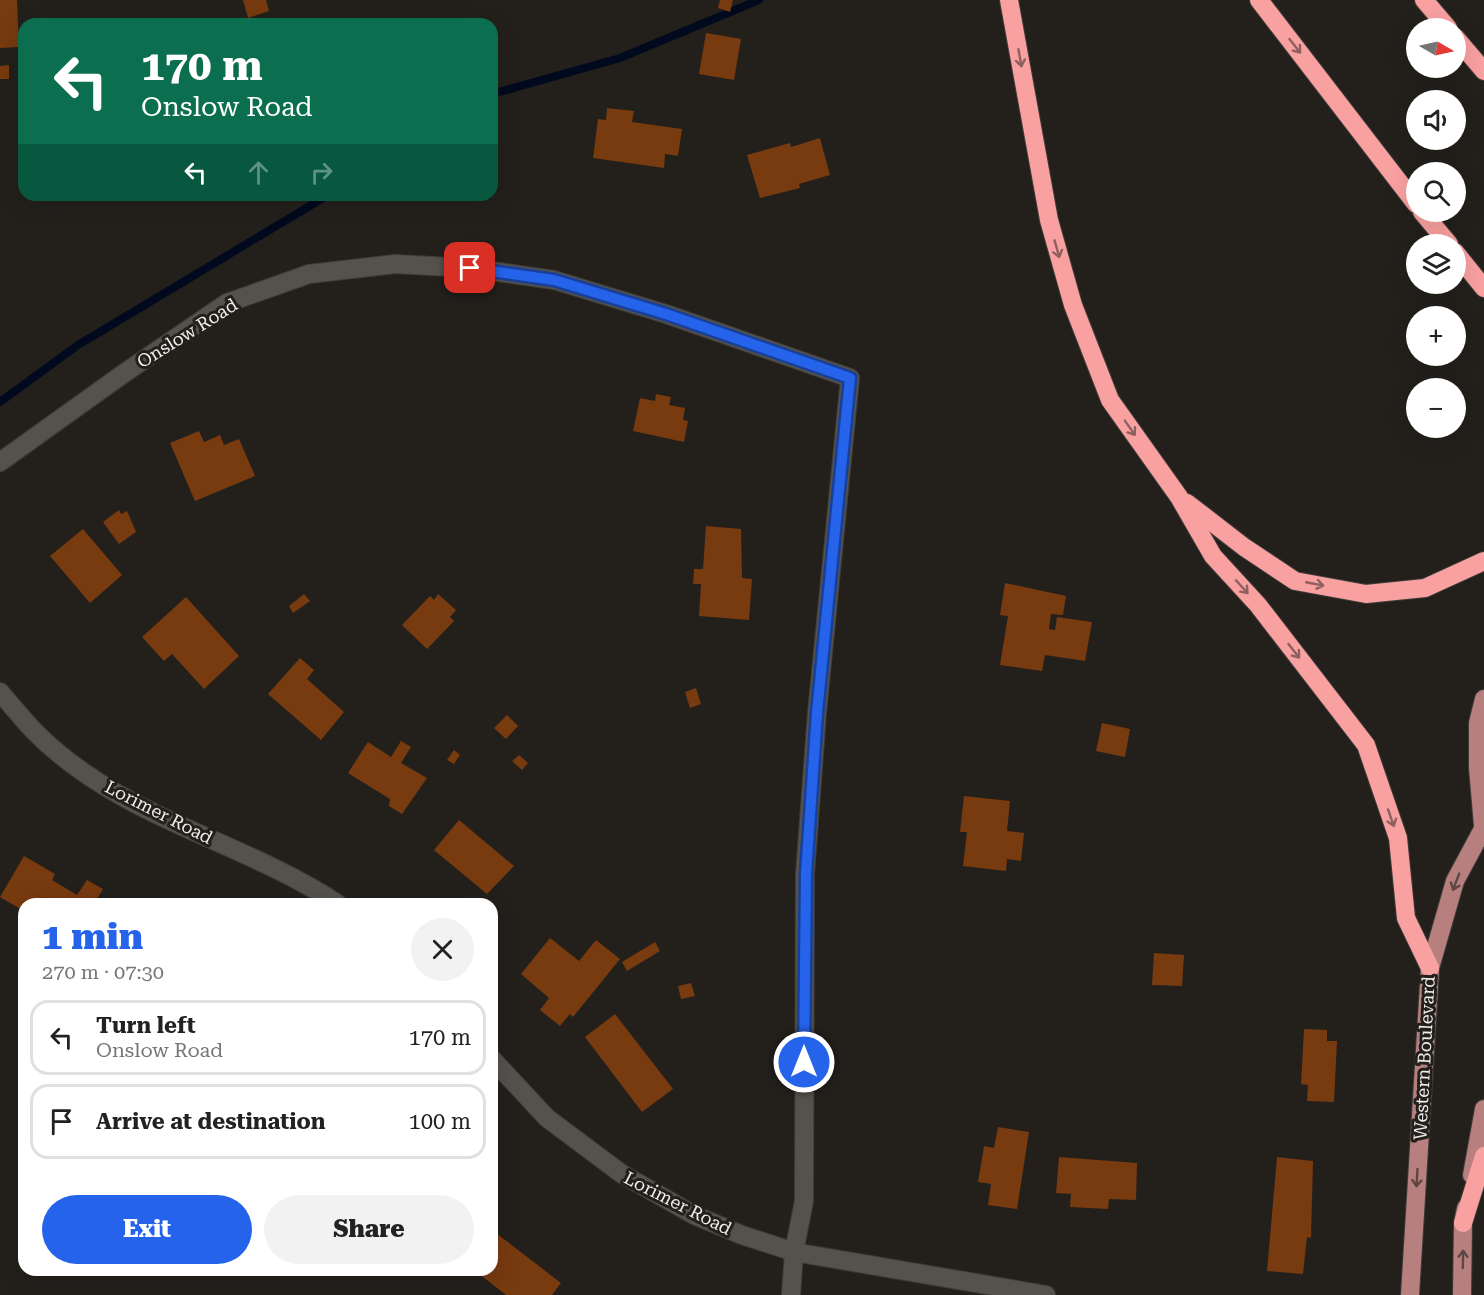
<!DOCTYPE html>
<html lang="en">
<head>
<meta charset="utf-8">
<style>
	:root { --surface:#fff; --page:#f2f2f2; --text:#222; --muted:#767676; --line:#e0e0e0; --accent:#2563eb }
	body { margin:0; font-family:"Roboto Serif",serif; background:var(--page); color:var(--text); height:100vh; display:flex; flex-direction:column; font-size:22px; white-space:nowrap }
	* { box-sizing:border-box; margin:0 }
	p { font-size:20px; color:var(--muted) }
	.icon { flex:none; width:33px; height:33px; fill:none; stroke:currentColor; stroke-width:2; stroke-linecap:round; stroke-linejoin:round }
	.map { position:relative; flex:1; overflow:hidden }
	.panel { position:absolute; left:18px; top:898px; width:480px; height:378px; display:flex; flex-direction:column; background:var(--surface); border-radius:18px; box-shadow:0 6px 24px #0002 }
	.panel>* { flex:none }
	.guide { position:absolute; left:18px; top:18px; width:480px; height:183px; border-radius:18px; box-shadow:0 6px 24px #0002; background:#0b6e4f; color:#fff; overflow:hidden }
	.needle { width:39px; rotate:99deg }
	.buttons { position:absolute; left:1406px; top:18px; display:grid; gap:12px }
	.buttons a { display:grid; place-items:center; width:60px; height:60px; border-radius:50%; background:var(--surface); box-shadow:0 6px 24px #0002; font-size:30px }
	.pin { position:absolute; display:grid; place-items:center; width:51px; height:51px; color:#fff; margin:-26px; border-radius:12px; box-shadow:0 3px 9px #0006 }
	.me { position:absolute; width:66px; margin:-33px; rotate:0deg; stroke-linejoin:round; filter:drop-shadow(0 0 4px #0008) }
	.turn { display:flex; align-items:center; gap:21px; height:126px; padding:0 24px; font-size:27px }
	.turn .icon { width:78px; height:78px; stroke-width:2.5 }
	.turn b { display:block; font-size:42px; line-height:51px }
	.lanes { display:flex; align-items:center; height:57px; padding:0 24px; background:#0003; justify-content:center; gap:30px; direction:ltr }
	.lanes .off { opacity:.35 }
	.round { display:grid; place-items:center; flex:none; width:63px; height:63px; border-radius:32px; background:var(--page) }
	.overview { display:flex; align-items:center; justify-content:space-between; height:102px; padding:0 24px }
	h1 { font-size:36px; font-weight:800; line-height:45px; color:var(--accent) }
	.action { display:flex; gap:12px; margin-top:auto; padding:12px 24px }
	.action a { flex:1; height:69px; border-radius:36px; background:var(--accent); color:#fff; font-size:24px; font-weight:800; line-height:69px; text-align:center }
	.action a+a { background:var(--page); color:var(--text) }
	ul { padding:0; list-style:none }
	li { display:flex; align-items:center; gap:18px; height:75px; margin:0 12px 9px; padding:0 12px; border:3px solid var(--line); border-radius:18px }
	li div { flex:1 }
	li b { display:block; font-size:22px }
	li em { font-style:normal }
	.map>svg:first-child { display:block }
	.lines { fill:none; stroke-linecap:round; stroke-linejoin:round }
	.stream { stroke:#00091d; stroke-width:8 }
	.building { fill:#783a0f }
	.street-casing { stroke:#3f3c39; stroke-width:20 }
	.primary-casing { stroke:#3f3c39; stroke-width:20 }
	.highway-casing { stroke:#3f3c39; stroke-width:20 }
	.street { stroke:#55514c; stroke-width:18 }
	.primary { stroke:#b7807f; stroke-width:18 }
	.highway { stroke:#f9a0a1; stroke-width:18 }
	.oneway { stroke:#8e605e }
	.oneway2 { stroke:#5e4644 }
	.route-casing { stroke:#184099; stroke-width:15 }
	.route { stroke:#2563eb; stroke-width:10 }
	.labels { text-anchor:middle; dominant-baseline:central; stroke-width:6; stroke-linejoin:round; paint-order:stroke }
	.street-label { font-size:18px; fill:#f0eeeb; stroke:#23201c }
</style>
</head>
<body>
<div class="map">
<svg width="1484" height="1295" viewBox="0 0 1484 1295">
	<rect width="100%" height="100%" fill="#23201c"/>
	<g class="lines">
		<!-- stream -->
		<g class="stream">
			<polyline points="492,94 620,58 759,0"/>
			<polyline points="0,402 78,345 328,195"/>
		</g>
	</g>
	<!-- building -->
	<g class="building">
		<polygon points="0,0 17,0 19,47 0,48"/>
		<polygon points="243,0 266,0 269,11 248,18"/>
		<polygon points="720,0 733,0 730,12 718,8"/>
		<polygon points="706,33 741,39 734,80 699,74"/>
		<polygon points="9,65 9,79 0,79 0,66"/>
		<polygon points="607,108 634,111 632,122 682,129 678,156 665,154 664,168 593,158 598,119 606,120"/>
		<polygon points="820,138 830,175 799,184 800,188 760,198 747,155 790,143 791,147"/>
		<polygon points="656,394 671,397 669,405 685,408 683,420 688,421 684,442 633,431 640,398 655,401"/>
		<polygon points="199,431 204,442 220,435 224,445 239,439 255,476 195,501 170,443"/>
		<polygon points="119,510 121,514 127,511 136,532 119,544 103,522"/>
		<polygon points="706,526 741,529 742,578 752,579 749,620 699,616 701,584 693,584 694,569 703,569"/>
		<polygon points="83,529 122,575 90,603 50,556"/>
		<polygon points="1005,583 1066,596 1063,615 1051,614 1049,629 1055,630 1057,617 1092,622 1085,661 1045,655 1042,671 1000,665 1008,616 1000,615"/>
		<polygon points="304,594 310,601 293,613 289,606"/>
		<polygon points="438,594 456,610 450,617 454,621 427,649 402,625 430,596 434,600"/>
		<polygon points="186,597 239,656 204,689 172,654 164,661 142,637"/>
		<polygon points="300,658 314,670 307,679 344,712 321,740 268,694"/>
		<polygon points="696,688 701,704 690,708 685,692"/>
		<polygon points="507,715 518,726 506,739 494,728"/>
		<polygon points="1102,723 1130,729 1125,757 1096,751"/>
		<polygon points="401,741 411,747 401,763 427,778 402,814 389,806 390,799 348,773 368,742 391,757"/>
		<polygon points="454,750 460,755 454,764 447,760"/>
		<polygon points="519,755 528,763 522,770 512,761"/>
		<polygon points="964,796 1010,801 1007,831 1024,833 1021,861 1007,859 1006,871 963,866 967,832 960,832"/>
		<polygon points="459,820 514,866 487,894 434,850"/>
		<polygon points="24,856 55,874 52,880 77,895 87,880 103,889 94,904 24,904 24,911 0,897"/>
		<polygon points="550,938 579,961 596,940 620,959 573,1017 570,1014 560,1026 540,1010 549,998 521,974"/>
		<polygon points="655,942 660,951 627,971 622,962"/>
		<polygon points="1154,953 1184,955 1182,986 1152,985"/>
		<polygon points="691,983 695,996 681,999 678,986"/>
		<polygon points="615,1014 673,1089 642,1112 585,1037"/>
		<polygon points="1304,1029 1327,1030 1327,1041 1337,1041 1334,1102 1307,1101 1308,1085 1301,1084"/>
		<polygon points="998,1127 1029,1132 1017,1209 988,1205 991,1184 978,1182 984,1146 994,1148"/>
		<polygon points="1059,1157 1137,1163 1136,1200 1109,1199 1108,1209 1070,1207 1071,1194 1056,1193"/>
		<polygon points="1277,1157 1313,1161 1311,1238 1307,1237 1303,1274 1267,1271"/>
		<polygon points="492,1230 561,1283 552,1295 506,1295 474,1270 492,1270"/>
	</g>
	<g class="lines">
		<defs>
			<g id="street">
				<polyline points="0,462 123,374 227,303 309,274 395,264 470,268 554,280 666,314 850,378 817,713 805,874 804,1201 794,1252 791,1295"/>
				<path d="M0 692C11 705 22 718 33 730 67 765 114 794 158 815 218 844 282 867 338 904"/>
				<polyline points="492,1059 547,1118 622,1174 694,1215 742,1235 794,1252 1046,1295"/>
			</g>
			<g id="primary">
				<polyline points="1484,837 1478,768 1478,723 1484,699"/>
				<polyline points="1472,1175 1484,1109"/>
				<polyline points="1410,1295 1430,968 1455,881 1484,827"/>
				<polyline points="1462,1295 1463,1223 1466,1208"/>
			</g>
			<g id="highway">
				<polyline points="1009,0 1049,220 1073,305 1110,400 1179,497 1213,556 1258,605 1366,745 1398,838 1406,918 1430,968"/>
				<polyline points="1259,0 1416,204"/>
				<polyline points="1424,0 1448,28"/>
				<polyline points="1455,37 1484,71"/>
				<polyline points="1422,212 1449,244"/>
				<polyline points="1455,252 1484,288"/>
				<polyline points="1187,503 1244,547 1295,581 1366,594 1425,588 1484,561"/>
				<polyline points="1463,1223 1484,1156"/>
			</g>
		</defs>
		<!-- street casing -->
		<use href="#street" class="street-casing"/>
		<!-- primary casing -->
		<use href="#primary" class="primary-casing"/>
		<!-- highway casing -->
		<use href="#highway" class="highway-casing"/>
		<!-- street -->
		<use href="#street" class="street"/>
		<!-- primary -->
		<use href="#primary" class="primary"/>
		<!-- highway -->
		<use href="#highway" class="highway"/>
	</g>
	<!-- one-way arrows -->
	<defs><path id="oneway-shaft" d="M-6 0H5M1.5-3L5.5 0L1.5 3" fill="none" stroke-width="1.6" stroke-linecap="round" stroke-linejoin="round" transform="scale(1.5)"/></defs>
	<g class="oneway">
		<use href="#oneway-shaft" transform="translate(1295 46) rotate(52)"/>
		<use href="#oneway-shaft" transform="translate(1020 58) rotate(80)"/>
		<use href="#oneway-shaft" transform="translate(1057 249) rotate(74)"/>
		<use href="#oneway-shaft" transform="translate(1130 428) rotate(55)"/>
		<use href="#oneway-shaft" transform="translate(1315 584) rotate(11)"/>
		<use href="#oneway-shaft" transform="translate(1242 587) rotate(48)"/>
		<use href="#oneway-shaft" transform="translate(1294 651) rotate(52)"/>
		<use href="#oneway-shaft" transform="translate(1391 818) rotate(71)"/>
	</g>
	<g class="oneway2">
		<use href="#oneway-shaft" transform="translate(1456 882) rotate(111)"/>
		<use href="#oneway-shaft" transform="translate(1417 1178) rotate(93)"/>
		<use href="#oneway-shaft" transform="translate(1463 1259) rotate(-89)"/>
	</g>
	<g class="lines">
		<defs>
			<polyline id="route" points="470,268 554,280 666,314 850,378 817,713 806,874 804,1062"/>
		</defs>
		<!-- route casing -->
		<use href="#route" class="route-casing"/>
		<!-- route -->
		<use href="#route" class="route"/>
	</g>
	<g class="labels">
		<!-- street labels -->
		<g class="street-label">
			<text transform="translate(187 333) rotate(-32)">Onslow Road</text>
			<text transform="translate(159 812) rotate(27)">Lorimer Road</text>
			<text transform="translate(1424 1058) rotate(-87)">Western Boulevard</text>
			<text transform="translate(678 1203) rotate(27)">Lorimer Road</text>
		</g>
	</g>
</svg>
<div class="buttons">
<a><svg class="needle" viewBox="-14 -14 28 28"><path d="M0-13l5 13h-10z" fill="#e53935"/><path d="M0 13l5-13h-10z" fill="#767676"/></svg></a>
<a><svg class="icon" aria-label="sound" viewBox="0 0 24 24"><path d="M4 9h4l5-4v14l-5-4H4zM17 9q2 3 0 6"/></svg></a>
<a><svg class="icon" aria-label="search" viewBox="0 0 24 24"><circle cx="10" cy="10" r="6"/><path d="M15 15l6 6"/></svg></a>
<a><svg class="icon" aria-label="layers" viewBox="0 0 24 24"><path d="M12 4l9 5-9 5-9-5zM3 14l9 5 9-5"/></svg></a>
<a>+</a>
<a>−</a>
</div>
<div class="pin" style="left:470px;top:268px;background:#d93025"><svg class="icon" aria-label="arrive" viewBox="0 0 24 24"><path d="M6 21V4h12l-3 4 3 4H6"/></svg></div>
<svg class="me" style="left:804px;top:1062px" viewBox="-20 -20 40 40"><circle r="17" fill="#2563eb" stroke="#fff" stroke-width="3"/><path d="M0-11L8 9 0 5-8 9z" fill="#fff"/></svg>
<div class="guide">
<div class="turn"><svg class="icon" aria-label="left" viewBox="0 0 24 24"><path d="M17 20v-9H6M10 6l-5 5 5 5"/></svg><div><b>170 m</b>Onslow Road</div></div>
<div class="lanes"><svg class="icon" aria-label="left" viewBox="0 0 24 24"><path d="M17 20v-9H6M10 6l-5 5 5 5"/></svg><svg class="icon off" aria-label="ahead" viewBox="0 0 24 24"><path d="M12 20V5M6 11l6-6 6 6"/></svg><svg class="icon off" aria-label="right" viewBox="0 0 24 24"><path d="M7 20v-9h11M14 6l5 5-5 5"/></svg></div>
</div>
<section class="panel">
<div class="overview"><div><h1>1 min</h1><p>270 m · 07:30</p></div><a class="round"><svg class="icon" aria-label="close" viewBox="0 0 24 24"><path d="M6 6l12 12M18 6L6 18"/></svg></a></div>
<ul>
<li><svg class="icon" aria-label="left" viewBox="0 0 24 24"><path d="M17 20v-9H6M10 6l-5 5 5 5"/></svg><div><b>Turn left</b><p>Onslow Road</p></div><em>170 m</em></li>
<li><svg class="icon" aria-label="arrive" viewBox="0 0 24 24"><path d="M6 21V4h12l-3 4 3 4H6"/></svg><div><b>Arrive at destination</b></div><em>100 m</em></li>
</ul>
<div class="action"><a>Exit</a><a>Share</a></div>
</section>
</div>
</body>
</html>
